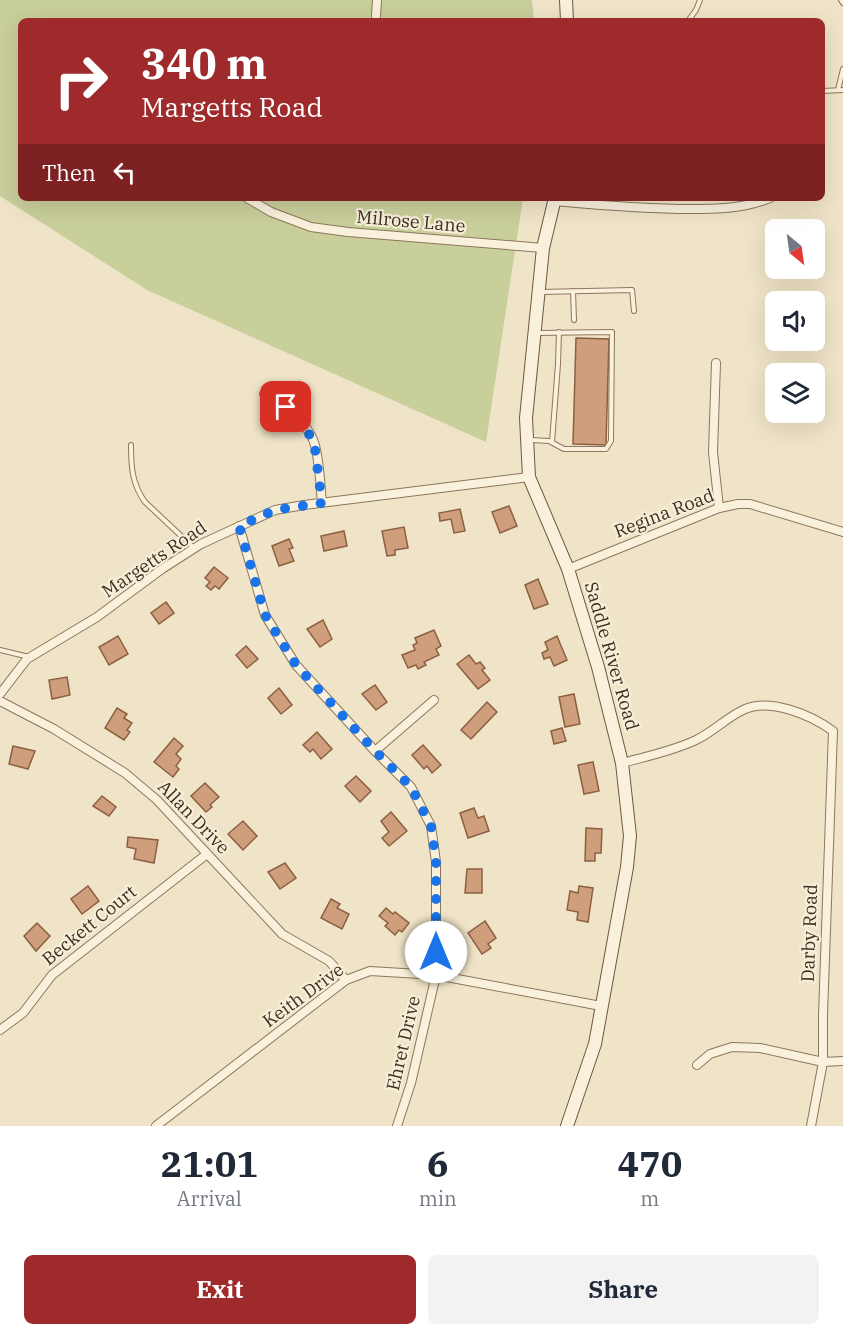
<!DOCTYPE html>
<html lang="en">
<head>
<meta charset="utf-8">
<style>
	:root { --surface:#fff; --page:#f2f2f3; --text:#1f2937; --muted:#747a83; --accent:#9e2a2b }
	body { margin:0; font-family:"IBM Plex Serif",serif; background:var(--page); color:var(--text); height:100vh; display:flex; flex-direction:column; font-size:22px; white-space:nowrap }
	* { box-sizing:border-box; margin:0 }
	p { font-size:20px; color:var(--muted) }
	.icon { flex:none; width:33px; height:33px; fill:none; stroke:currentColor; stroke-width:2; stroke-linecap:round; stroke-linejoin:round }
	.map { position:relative; height:1126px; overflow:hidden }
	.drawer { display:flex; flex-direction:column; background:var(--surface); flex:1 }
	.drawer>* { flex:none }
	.hud { position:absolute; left:18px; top:18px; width:807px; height:183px; border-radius:9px; box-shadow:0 6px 24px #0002; background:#9e2a2b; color:#fff; overflow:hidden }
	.needle { width:39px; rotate:151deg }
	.fabs { position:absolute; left:765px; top:219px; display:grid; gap:12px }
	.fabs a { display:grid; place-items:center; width:60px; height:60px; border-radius:9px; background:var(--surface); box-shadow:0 6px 24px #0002; font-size:30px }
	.pin { position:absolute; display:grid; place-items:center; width:51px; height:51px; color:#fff; margin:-26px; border-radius:12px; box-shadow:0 3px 9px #0006 }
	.me { position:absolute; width:66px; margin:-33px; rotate:0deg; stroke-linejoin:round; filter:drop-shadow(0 0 4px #0008) }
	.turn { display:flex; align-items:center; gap:21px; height:126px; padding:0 24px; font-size:27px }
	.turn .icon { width:78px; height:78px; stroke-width:2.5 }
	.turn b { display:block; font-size:42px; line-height:51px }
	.then { display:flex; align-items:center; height:57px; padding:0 24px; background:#0003; gap:12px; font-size:22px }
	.eta { display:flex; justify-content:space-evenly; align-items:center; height:102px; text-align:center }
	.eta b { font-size:36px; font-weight:800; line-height:42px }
	.cta { display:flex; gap:12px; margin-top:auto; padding:12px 24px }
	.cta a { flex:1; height:69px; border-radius:9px; background:var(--accent); color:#fff; font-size:24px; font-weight:800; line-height:69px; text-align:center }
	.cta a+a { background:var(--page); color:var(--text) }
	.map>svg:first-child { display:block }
	.green { fill:#c9cf9b }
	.building { fill:#cf9f7d; stroke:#8d5f41; stroke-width:1.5 }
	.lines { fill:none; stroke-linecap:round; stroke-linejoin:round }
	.service-casing { stroke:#8d765c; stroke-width:6 }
	.minor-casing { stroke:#8d765c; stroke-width:10 }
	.secondary-casing { stroke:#6f573f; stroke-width:14 }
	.service { stroke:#faf1dc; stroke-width:4 }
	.minor { stroke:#faf1dc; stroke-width:8 }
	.secondary { stroke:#faf1dc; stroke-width:12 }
	.route { stroke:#1a73e8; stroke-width:10; stroke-dasharray:0 18 }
	.labels { text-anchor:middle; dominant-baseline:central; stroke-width:4.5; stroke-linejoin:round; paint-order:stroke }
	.street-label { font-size:18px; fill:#3d2e20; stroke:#f7eed8 }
</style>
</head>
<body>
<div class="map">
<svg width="843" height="1126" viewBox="0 0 843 1126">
	<rect width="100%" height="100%" fill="#f0e4c8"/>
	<!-- green -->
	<polygon class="green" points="0,0 532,0 534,21 21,21 21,198 523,198 486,442 147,290 0,196"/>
	<!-- building -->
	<g class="building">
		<polygon points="576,338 609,339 606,445 573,444"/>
		<polygon points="509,506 517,526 500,533 492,512"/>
		<polygon points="460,509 465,531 454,533 451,519 440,521 439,513"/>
		<polygon points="404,527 408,548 395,550 395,555 387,556 382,531"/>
		<polygon points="344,531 347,546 324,551 321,536"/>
		<polygon points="289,539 293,548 289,549 294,561 279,566 272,546"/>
		<polygon points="214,567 228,578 219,589 215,586 211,590 206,586 210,582 205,578"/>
		<polygon points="538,579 548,604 534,609 525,585"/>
		<polygon points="166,602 174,613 159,624 151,613"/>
		<polygon points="323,620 332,639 320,647 307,629"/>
		<polygon points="434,630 441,646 436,649 439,655 424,662 426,665 418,669 416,665 408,668 402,655 415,650 413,645 417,643 415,638"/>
		<polygon points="118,636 128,654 109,665 99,647"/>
		<polygon points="557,636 567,660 554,666 550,657 544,659 542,653 548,650 545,642"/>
		<polygon points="246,646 258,659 247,668 236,655"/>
		<polygon points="469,655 476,664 480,662 485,668 482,670 490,680 478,689 457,664"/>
		<polygon points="67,677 70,695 52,699 49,680"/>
		<polygon points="375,685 387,702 376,710 362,694"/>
		<polygon points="279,688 292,705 281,714 268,698"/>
		<polygon points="574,694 580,724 565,727 559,697"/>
		<polygon points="487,702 497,712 471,739 461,730"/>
		<polygon points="117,708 127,714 124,718 132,723 127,730 130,732 124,740 105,728"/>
		<polygon points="562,728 566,741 554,744 551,731"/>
		<polygon points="317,732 332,749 321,759 313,749 310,752 303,745"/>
		<polygon points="174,738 183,746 176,754 181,759 176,766 179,769 173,777 154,762"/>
		<polygon points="423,745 441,765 432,773 427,766 424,769 412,755"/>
		<polygon points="13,746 35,751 28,769 9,764"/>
		<polygon points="593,762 599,791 584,794 578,765"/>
		<polygon points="356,776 371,791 360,802 345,786"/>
		<polygon points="205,783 219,797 210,805 212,807 206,812 191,796"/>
		<polygon points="102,796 116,807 109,816 93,806"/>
		<polygon points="474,808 478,818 484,816 489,831 468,838 460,813"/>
		<polygon points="391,812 407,831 389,846 382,838 389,832 381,821"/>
		<polygon points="243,821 257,836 243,850 228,834"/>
		<polygon points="586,828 602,829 601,853 595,853 595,861 585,861"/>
		<polygon points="128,837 158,840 154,863 134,859 136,849 127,847"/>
		<polygon points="285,863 296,878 280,889 268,872"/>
		<polygon points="467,869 482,869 482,893 465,893"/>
		<polygon points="88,886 99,901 82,914 71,899"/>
		<polygon points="579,886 593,888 588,922 577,920 578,912 567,910 570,891 578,893"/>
		<polygon points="331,899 340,904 337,908 349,914 342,929 321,918"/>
		<polygon points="386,908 393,914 395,912 409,923 402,932 399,930 395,935 385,926 388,923 379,916"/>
		<polygon points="485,921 496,938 488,944 491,948 482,954 468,933"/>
		<polygon points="37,923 50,936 36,951 24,936"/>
	</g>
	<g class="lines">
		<defs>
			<g id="service">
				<polyline points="841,0 843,3"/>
				<polyline points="688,21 696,10 700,0"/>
				<polyline points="838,90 843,69"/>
				<polyline points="822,91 843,90"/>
				<polyline points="573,291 574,320"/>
				<polyline points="540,292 632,290 634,311"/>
				<polyline points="531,440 549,441 564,449 606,449 611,441 612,332 537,333"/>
				<polyline points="552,442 558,364 559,332"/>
				<path d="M131 445C131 467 132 484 145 502L194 548"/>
				<polyline points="0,650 29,657"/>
			</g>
			<g id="minor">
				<polyline points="376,16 377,0"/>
				<polyline points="247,198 271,212 311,227 348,232 543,248"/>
				<path d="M554 201C596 205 637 208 679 209 710 209 741 210 770 198"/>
				<polyline points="716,363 713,452 719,508"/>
				<path d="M264 394C282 405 307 421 314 442 320 461 320 484 322 503"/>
				<polyline points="239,526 265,615 296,665 375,751 411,787 431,826 436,862 436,975 411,1083 397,1126"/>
				<polyline points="568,569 719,508 738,504 750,504 843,532"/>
				<polyline points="0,694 27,659 97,617 162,569 201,544 275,510 304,505 529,477"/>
				<polyline points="0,701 54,729 125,773 157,800 282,934 329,961 346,980"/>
				<polyline points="375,751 434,700"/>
				<path d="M622 763C648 756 673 751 696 740 713 732 726 718 743 710 769 697 811 715 833 731L823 1015V1062L811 1126"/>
				<polyline points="0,1030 23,1013 52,975 207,854"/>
				<polyline points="697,1065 710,1054 732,1047 760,1048 823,1062 843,1061"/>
				<polyline points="156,1126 346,980 370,971 436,975 601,1006"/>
			</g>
			<g id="secondary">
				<polyline points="566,0 567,21"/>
				<polyline points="555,198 543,248 526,418 529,477 568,569 598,667 622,763 630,836 627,867 595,1044 567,1126"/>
			</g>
		</defs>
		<!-- service casing -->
		<use href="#service" class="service-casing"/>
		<!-- minor casing -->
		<use href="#minor" class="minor-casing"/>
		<!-- secondary casing -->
		<use href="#secondary" class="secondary-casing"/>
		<!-- service -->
		<use href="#service" class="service"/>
		<!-- minor -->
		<use href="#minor" class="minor"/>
		<!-- secondary -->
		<use href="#secondary" class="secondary"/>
	</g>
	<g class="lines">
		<!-- route -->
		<polyline class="route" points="286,407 300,422 314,441 322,503 275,510 239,526 265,615 296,665 375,751 411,787 431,826 436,862 436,952"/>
	</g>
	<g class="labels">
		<!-- street labels -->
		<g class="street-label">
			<text transform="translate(411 221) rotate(5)">Milrose Lane</text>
			<text transform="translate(664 513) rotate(-21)">Regina Road</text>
			<text transform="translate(154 559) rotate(-34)">Margetts Road</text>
			<text transform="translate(612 656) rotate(74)">Saddle River Road</text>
			<text transform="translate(194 817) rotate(46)">Allan Drive</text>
			<text transform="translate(89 925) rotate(-39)">Beckett Court</text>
			<text transform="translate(809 933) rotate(-88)">Darby Road</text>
			<text transform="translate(303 995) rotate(-36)">Keith Drive</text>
			<text transform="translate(403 1043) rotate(-77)">Ehret Drive</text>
		</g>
	</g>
</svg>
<div class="fabs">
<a><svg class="needle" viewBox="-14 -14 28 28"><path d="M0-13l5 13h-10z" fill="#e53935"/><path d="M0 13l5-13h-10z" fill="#747a83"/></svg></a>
<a><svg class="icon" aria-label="sound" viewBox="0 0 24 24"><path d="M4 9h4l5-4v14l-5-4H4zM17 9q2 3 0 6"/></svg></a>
<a><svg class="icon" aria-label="layers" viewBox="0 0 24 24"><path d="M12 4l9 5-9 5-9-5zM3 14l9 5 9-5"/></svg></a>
</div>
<div class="pin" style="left:286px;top:407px;background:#d93025"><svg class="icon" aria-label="arrive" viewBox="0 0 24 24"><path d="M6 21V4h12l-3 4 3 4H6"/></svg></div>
<svg class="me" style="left:436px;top:952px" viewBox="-20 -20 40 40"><circle r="19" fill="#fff"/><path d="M0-13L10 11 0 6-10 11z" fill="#1a73e8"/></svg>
<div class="hud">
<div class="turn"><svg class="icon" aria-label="right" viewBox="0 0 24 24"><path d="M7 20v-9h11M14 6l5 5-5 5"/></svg><div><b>340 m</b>Margetts Road</div></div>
<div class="then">Then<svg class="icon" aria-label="left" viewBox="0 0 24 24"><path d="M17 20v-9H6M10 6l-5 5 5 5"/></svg></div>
</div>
</div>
<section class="drawer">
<div class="eta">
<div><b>21:01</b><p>Arrival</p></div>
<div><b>6</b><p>min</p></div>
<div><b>470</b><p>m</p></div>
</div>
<div class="cta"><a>Exit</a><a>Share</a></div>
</section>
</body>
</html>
